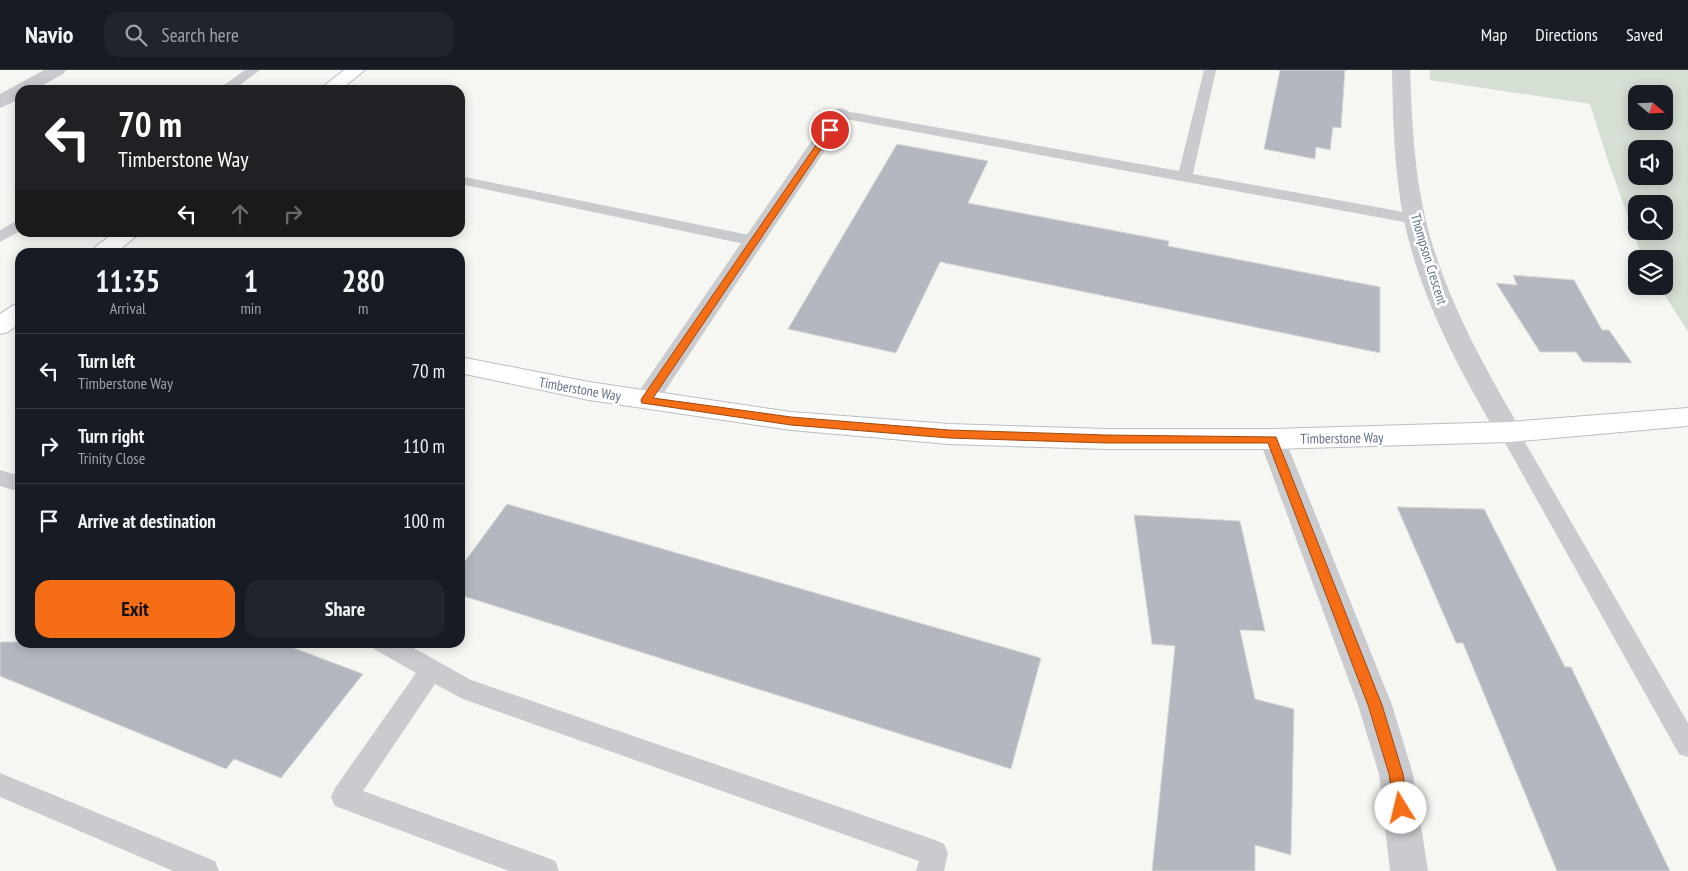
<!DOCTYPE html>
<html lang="en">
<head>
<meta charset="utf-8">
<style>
	:root { --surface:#171b24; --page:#20242c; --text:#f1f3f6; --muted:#9ea1a6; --line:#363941; --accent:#f56e15 }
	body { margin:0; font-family:"PT Sans Narrow",sans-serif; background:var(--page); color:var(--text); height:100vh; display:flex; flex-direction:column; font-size:19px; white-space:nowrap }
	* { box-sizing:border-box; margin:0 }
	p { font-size:16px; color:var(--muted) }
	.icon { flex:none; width:28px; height:28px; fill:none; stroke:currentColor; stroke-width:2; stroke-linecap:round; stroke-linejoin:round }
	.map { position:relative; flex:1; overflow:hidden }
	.details { position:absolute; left:15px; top:178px; width:450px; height:400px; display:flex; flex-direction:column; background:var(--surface); border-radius:15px; box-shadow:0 2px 12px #0003 }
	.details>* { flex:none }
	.hud { position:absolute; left:15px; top:15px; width:450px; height:152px; border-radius:15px; box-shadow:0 2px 12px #0003; background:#202124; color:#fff; overflow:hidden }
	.needle { width:32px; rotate:109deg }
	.tools { position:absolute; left:1628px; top:15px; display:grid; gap:10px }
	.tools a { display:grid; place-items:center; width:45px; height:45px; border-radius:10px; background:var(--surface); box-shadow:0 2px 12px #0003; font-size:25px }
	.pin { position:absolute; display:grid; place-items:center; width:42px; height:42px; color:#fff; margin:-21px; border:2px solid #fff; border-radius:50%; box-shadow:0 1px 5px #0007 }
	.me { position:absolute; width:55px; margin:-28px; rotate:351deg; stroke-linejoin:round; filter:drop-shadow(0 0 4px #0008) }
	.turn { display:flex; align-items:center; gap:18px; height:105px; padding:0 20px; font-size:22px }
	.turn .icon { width:65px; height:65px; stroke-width:2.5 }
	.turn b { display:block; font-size:35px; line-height:42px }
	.lanes { display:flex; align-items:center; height:48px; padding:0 20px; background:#0003; justify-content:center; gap:25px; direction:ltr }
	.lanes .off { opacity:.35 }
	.eta { display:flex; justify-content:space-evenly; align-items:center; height:85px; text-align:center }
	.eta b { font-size:30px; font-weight:600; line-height:35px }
	.action { display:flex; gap:10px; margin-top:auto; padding:10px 20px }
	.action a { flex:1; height:58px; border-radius:15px; background:var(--accent); color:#111; font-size:20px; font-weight:600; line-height:58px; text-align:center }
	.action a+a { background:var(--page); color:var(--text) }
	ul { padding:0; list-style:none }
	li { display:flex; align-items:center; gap:15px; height:75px; padding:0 20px; border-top:1px solid var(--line) }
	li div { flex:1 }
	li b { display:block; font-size:19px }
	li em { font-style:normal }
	header { display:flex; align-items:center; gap:30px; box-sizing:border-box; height:70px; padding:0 25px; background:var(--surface); border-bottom:1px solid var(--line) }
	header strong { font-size:24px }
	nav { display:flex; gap:28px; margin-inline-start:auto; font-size:18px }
	.search { width:350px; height:45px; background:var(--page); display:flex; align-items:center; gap:12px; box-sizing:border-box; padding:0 18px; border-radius:15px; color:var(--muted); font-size:19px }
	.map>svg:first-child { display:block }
	.green { fill:#d6dfd4; fill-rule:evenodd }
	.building { fill:#b3b8c0; stroke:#d8d8d6 }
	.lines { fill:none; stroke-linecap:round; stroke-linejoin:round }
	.secondary-casing { stroke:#babec4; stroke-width:2 }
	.primary-casing { stroke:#b9bcc1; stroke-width:2 }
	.lane { fill:#c9cbcf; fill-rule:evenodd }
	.street { fill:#c9cbcf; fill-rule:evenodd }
	.secondary { fill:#fff; fill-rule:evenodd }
	.primary { fill:#fff; fill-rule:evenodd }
	.route { fill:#f56e15; stroke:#9f480e }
	.labels { text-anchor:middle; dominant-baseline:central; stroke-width:5; stroke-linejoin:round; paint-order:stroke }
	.street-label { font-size:14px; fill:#637187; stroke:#fff }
</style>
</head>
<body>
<header>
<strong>Navio</strong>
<div class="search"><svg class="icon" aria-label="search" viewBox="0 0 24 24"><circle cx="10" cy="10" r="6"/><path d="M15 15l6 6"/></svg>Search here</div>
<nav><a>Map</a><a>Directions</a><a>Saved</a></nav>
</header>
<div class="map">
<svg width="1688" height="801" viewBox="0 0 1688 801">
	<rect width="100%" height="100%" fill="#f6f7f3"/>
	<!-- green -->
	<path class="green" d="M1430 0H1688V262L1659 216H1664V189H1643L1607 88 1590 34 1430 10ZM1636 24H1664V51H1636ZM1636 79H1664V106H1636ZM1636 134H1664V161H1636Z"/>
	<!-- building -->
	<g class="building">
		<polygon points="1280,0 1345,0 1341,58 1333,57 1330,80 1316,77 1315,89 1264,79"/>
		<polygon points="897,74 988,91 968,133 1169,171 1168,176 1380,217 1380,283 940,192 896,283 788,259"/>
		<polygon points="1513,205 1574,210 1602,260 1609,260 1632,293 1583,292 1576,282 1540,282 1496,213 1517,215"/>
		<polygon points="507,434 1041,588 1011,699 460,525 460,498"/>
		<polygon points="1397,437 1484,439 1565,597 1571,597 1670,801 1557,801 1463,573 1456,573"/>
		<polygon points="1134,445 1240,451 1265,561 1240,560 1255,629 1294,639 1291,785 1255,775 1255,801 1152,801 1175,576 1152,574"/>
		<polygon points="0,572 278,572 363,604 281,708 234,689 226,699 0,606"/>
	</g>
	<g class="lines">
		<defs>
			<polygon id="secondary" points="460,287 589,312 791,342 949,354 1106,359 1272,359 1509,352 1688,338 1688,356 1509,372 1272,379 1106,379 949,374 791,360 589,330 460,303"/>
			<g id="primary">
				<polygon points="344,0 365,0 340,20 319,20"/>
				<polygon points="115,162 141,162 117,182 92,182 95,177"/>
				<polygon points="20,233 20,253 8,262 0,264 0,244 12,236"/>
			</g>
		</defs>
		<!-- secondary casing -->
		<use href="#secondary" class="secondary-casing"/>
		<!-- primary casing -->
		<use href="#primary" class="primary-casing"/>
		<!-- lane -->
		<g class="lane">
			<polygon points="245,0 260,0 233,20 217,20"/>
			<polygon points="1204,0 1216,0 1193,104 1415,144 1421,146 1423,149 1421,152 1415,154 840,48 833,44 840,40 1179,101"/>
			<polygon points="460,106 754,166 760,168 762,171 760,174 754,176 460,114"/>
			<polygon points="20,149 20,161 0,172 0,160"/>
			<polygon points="1509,355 1516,357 1688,653 1688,687 1679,684 1499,362 1502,357"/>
			<polygon points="0,400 20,406 20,422 0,416"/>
			<polygon points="371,572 403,572 471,610 935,770 944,774 948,783 944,801 916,801 919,791 463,629 435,614 363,721 545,787 555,791 559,801 509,801 335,736 331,727 335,718 416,603 374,579"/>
			<polygon points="0,703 215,791 219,801 173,801 0,727"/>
		</g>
		<!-- street -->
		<g class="street">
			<polygon points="44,0 66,0 63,4 34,20 20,20 20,29 0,38 0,24"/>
			<path d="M1392 0H1410C1412 51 1414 102 1426 151 1445 228 1483 294 1522 362L1518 369 1509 372 1500 369C1459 300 1421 229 1404 151 1394 101 1393 50 1392 0Z"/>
			<polygon points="840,38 847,40 849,44 655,336 646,339 637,336 633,330 637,324 833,40"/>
			<polygon points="1272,359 1281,362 1285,369 1392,635 1413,704 1428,801 1390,801 1379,704 1358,635 1259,369 1263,362"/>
		</g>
		<!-- secondary -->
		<use href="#secondary" class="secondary"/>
		<!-- primary -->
		<use href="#primary" class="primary"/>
	</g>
	<!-- route -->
	<polygon class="route" points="827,59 834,60 653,328 791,347 949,360 1106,365 1276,367 1382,635 1403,704 1408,738 1406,743 1401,745 1396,743 1394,738 1389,704 1368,635 1268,373 1106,373 949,368 791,355 642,333 641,330 642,328"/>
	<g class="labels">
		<!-- street labels -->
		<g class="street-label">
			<text transform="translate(1429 189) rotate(73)">Thompson Crescent</text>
			<text transform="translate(580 319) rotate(10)">Timberstone Way</text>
			<text transform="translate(1342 368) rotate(-1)">Timberstone Way</text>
		</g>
	</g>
</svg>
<div class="tools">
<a><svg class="needle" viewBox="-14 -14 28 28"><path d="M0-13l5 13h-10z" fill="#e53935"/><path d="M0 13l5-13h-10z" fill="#9ea1a6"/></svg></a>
<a><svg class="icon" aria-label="sound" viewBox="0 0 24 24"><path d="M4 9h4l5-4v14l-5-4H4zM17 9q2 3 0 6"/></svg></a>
<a><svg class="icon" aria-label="search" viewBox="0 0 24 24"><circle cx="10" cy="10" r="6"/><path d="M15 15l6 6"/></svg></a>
<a><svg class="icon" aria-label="layers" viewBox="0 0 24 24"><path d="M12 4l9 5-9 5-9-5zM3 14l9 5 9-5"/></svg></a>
</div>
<div class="pin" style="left:830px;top:60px;background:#d93025"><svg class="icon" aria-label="arrive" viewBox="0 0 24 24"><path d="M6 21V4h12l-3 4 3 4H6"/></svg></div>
<svg class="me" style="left:1401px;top:738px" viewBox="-20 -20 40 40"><circle r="19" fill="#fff"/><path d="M0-13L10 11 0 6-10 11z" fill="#f56e15"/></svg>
<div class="hud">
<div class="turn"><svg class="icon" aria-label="left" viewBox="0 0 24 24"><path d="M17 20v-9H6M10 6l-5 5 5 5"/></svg><div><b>70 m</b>Timberstone Way</div></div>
<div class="lanes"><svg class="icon" aria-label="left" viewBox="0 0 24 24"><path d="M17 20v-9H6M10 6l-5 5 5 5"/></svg><svg class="icon off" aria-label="ahead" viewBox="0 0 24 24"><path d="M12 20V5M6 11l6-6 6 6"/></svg><svg class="icon off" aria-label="right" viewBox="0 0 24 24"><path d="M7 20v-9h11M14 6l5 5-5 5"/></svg></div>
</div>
<section class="details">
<div class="eta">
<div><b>11:35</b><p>Arrival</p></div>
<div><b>1</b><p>min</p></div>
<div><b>280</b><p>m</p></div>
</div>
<ul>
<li><svg class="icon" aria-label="left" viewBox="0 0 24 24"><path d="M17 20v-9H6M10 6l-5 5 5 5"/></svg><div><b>Turn left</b><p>Timberstone Way</p></div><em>70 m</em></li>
<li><svg class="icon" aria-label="right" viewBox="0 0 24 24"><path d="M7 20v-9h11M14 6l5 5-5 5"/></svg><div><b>Turn right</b><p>Trinity Close</p></div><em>110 m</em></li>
<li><svg class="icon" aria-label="arrive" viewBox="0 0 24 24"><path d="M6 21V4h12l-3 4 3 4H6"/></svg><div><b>Arrive at destination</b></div><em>100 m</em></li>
</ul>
<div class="action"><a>Exit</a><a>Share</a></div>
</section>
</div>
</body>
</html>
